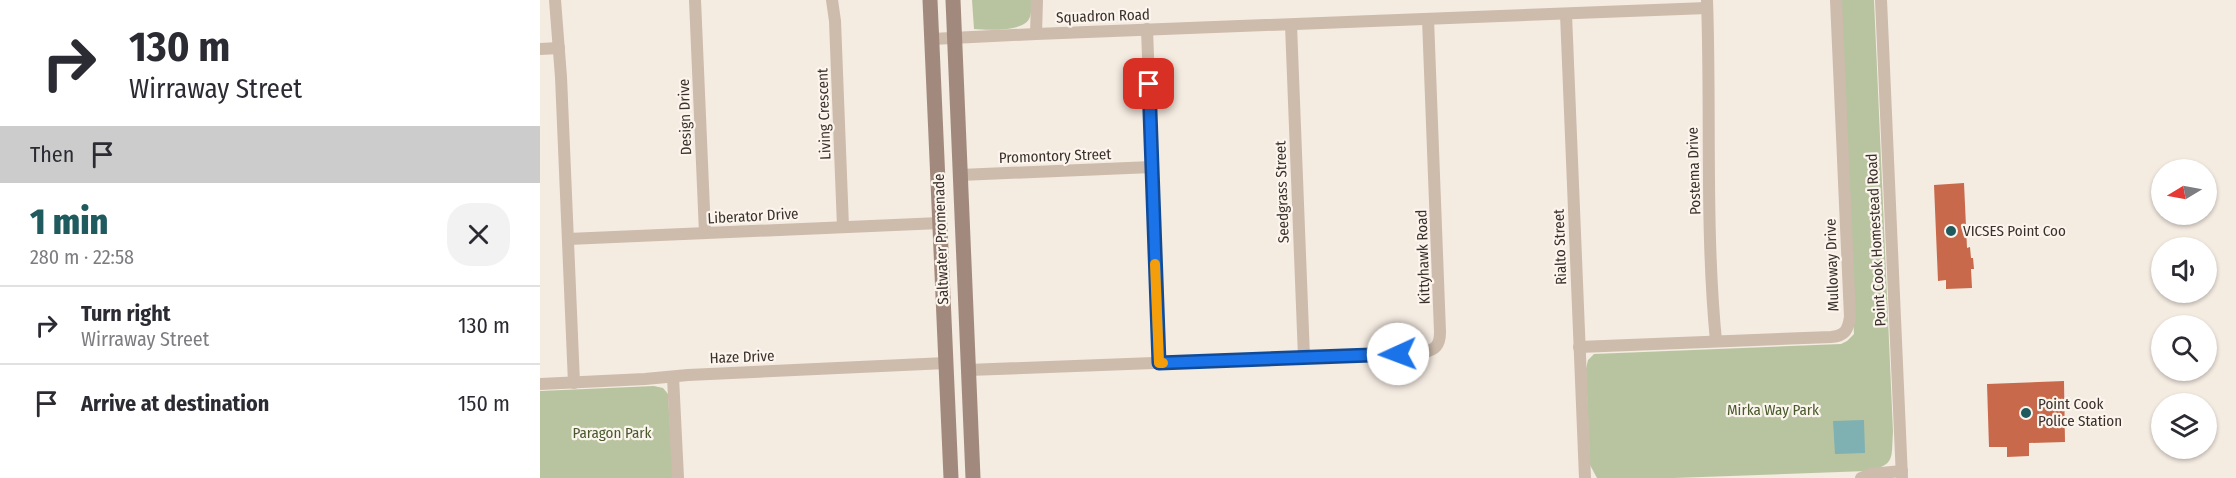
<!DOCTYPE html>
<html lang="en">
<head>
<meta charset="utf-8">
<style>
	:root { --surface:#fff; --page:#f2f2f3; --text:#2b2b33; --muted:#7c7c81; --line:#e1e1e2; --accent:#1f5a5e }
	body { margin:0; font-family:"Fira Sans Condensed",sans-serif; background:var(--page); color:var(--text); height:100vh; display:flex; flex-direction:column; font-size:22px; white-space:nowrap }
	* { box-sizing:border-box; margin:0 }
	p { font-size:20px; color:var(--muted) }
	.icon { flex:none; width:33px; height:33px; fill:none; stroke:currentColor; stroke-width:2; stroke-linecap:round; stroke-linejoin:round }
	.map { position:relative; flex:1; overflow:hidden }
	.side { display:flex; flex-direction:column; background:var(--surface); width:540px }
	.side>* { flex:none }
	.banner { background:#fff; color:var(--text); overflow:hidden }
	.needle { width:39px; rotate:260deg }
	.buttons { position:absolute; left:1611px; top:159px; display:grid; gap:12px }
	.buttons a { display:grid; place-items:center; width:66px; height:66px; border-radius:50%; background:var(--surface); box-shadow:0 2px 4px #0004; font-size:30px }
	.pin { position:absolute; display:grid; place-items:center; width:51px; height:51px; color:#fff; margin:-26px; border-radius:12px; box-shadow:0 3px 9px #0006 }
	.me { position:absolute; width:66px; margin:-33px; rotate:268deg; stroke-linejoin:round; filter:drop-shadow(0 0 4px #0008) }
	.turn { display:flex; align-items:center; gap:21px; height:126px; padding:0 30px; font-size:27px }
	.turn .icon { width:78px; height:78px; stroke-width:2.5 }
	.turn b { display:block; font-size:42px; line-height:51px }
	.then { display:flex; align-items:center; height:57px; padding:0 30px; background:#0003; gap:12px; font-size:22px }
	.round { display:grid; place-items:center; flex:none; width:63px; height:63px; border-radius:24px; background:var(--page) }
	.headline { display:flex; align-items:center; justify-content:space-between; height:102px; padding:0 30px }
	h1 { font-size:36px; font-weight:800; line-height:45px; color:var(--accent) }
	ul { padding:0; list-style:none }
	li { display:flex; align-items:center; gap:18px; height:78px; padding:0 30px; border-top:2px solid var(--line) }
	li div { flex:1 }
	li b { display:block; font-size:22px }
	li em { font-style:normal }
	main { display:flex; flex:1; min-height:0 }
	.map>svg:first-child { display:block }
	.green { fill:#b8c4a0 }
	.water { fill:#7fb0b2 }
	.building { fill:#c8694b }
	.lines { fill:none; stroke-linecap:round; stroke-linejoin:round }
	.street { stroke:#cdbbac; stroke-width:12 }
	.secondary { stroke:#a18a7d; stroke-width:15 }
	.route-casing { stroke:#114b97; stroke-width:15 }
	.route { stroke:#1a73e8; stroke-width:10 }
	.slow { stroke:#f59e0b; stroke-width:10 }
	.poi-dot { fill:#1f5a5e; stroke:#fbf5ee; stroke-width:2 }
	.labels { text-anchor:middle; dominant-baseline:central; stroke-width:4.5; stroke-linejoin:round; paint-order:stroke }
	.street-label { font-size:15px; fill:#3b302b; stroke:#fbf5ee }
	.poi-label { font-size:15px; fill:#3b302b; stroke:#fbf5ee; text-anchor:start }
	.park-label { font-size:15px; fill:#4a5a2e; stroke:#fbf5ee }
</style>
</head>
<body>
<main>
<section class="side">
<div class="banner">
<div class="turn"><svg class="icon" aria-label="right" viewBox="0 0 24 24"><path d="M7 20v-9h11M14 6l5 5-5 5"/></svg><div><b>130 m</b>Wirraway Street</div></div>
<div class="then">Then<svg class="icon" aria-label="arrive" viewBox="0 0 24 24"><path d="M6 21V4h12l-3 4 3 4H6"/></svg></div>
</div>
<div class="headline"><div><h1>1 min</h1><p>280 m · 22:58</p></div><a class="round"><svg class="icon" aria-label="close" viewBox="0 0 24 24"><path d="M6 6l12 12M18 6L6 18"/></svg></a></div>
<ul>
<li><svg class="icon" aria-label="right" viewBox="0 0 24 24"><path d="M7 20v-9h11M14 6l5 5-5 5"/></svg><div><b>Turn right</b><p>Wirraway Street</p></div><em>130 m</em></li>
<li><svg class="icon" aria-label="arrive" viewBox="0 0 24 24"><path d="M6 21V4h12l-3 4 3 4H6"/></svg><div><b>Arrive at destination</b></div><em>150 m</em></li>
</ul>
</section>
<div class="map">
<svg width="1696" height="478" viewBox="0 0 1696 478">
	<rect width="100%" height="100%" fill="#f4ebe1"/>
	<!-- green -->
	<g class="green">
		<path d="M432 0H491C491 6 492 14 489 19 482 32 447 30 434 29Z"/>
		<path d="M1301 0H1334L1353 432C1351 458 1356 465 1327 471L1134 478H1057L1050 465 1046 369 1048 360 1054 354 1301 344 1307 341 1314 334Z"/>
		<polygon points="114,386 123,388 128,394 133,478 0,478 0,391"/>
	</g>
	<!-- water -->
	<polygon class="water" points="1324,420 1325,453 1295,454 1293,421"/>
	<!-- building -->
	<g class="building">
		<polygon points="1424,183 1427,248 1430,247 1431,258 1433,258 1434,269 1431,269 1432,288 1406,289 1406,280 1398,281 1394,185"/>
		<polygon points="1524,381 1525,442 1489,443 1489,456 1467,457 1467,447 1449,447 1447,384"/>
	</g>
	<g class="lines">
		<!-- street -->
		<g class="street">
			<polyline points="15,0 21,77 34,383"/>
			<polyline points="155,0 165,233"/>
			<polyline points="292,0 295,21 303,227"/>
			<path d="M1167 0C1171 113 1165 228 1176 341"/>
			<polyline points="1341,0 1362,478"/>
			<polyline points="1026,14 1045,478"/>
			<polyline points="751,25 764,357"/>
			<polyline points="607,29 619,363"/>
			<polyline points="496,34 497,0"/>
			<polyline points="392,39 496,34 1167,8"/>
			<polyline points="0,49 19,48"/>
			<polyline points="420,175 612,167"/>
			<polyline points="28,239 400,223"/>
			<path d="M1039 347 1291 337C1305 336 1308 330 1310 317L1296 0"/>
			<path d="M428 370 882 353C895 350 900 346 900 332L888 19"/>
			<polyline points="133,377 138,478"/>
			<polyline points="0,384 105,379 148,375 406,363"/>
			<polyline points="1321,478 1331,474 1362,471"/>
		</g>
		<!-- secondary -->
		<g class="secondary">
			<polyline points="390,0 411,478"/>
			<polyline points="413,0 433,478"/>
		</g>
	</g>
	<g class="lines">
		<defs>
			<polyline id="route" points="609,84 619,363 858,354"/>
		</defs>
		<!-- route casing -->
		<use href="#route" class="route-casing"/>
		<!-- route -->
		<use href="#route" class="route"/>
		<!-- slow -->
		<polyline class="slow" points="615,264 619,363 623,363"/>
	</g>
	<!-- markers -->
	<g class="poi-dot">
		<circle cx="1411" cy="231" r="6"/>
		<circle cx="1486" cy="413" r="6"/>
	</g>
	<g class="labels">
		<!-- street labels -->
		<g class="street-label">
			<text transform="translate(563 16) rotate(-2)">Squadron Road</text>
			<text transform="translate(284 114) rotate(-92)">Living Crescent</text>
			<text transform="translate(145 117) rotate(-92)">Design Drive</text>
			<text transform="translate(515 156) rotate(-2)">Promontory Street</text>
			<text transform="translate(1154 171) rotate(-92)">Postema Drive</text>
			<text transform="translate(742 192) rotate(-92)">Seedgrass Street</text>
			<text transform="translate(213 216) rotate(-3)">Liberator Drive</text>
			<text transform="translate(401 239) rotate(-92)">Saltwater Promenade</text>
			<text transform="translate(1336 240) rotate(-93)">Point Cook Homestead Road</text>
			<text transform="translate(1020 247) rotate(-92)">Rialto Street</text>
			<text transform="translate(883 257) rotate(-92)">Kittyhawk Road</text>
			<text transform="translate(1292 265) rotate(-92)">Mulloway Drive</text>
			<text transform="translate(202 357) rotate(-2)">Haze Drive</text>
		</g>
		<!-- poi labels -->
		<g class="poi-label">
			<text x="1423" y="231">VICSES Point Coo</text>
			<text x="1498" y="404">Point Cook<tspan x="1498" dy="17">Police Station</tspan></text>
		</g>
		<!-- park labels -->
		<g class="park-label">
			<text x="1233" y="410">Mirka Way Park</text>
			<text x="72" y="433">Paragon Park</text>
		</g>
	</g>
</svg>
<div class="buttons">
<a><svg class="needle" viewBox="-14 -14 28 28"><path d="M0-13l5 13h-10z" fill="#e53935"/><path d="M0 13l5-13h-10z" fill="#7c7c81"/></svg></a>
<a><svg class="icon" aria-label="sound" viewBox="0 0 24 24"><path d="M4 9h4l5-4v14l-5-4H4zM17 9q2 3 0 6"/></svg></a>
<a><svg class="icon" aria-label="search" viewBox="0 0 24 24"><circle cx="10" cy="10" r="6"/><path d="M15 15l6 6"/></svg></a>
<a><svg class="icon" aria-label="layers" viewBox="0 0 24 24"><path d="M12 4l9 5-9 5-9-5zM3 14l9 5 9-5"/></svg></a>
</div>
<div class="pin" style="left:609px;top:84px;background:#d93025"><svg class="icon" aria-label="arrive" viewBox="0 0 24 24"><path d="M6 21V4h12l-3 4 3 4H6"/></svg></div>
<svg class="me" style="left:858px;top:354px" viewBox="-20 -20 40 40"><circle r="19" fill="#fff"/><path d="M0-13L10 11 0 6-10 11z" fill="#1a73e8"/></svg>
</div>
</main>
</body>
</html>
